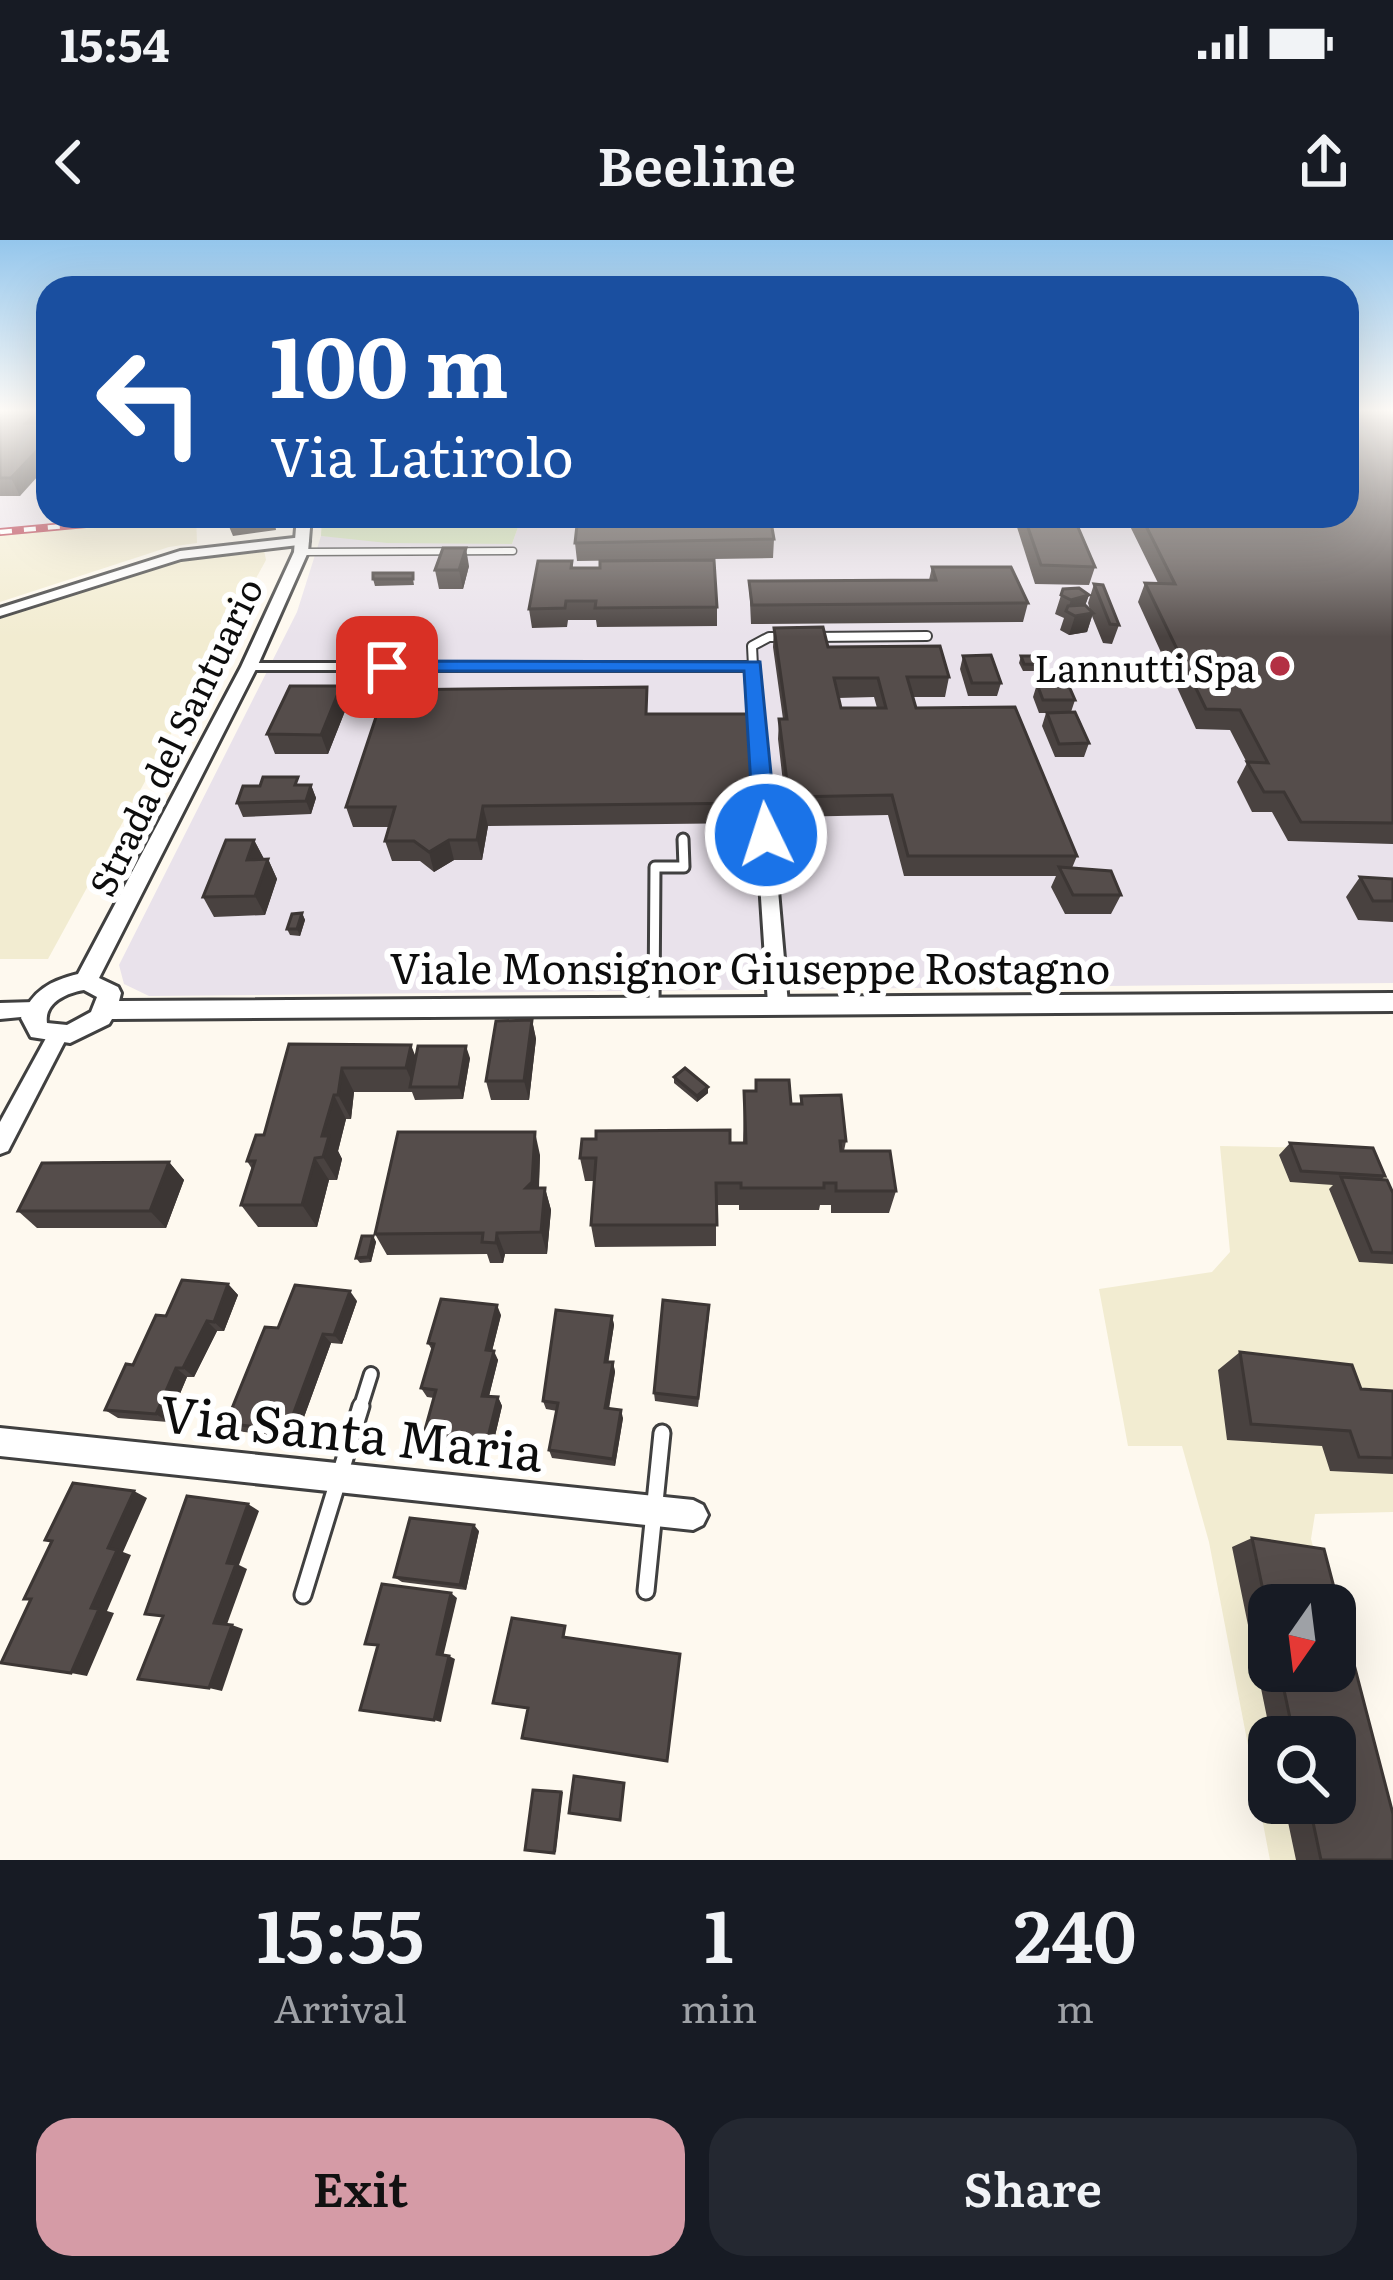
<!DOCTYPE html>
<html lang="en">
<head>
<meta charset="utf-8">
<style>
	:root { --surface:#171b24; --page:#242831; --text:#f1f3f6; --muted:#9ea1a6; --accent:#d59ba6 }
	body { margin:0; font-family:Literata,serif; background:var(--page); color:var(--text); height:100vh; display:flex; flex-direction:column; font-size:45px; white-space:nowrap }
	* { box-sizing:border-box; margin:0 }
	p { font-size:39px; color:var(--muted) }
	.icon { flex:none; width:66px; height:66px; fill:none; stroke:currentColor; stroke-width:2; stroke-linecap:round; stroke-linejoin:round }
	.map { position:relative; height:1620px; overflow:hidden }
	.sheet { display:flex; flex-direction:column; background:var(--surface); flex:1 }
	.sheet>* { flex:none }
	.guide { position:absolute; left:36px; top:36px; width:1323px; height:252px; border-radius:36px; box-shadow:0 12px 48px #0002; background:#1a4fa0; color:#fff; overflow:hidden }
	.needle { width:78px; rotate:194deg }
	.fabs { position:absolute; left:1248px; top:1344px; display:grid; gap:24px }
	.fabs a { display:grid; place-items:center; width:108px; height:108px; border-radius:24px; background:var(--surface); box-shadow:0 12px 48px #0002; font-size:60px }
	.pin { position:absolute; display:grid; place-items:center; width:102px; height:102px; color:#fff; margin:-51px; border-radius:24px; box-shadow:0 6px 18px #0006 }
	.me { position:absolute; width:132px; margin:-66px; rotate:356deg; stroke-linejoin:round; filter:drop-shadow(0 0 9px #0008) }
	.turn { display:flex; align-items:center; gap:42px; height:252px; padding:0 36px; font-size:54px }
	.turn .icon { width:156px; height:156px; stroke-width:2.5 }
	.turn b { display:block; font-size:84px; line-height:102px }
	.eta { display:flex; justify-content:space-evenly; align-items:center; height:204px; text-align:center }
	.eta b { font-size:72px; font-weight:600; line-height:84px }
	.cta { display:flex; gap:24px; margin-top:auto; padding:24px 36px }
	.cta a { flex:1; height:138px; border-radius:36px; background:var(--accent); color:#111; font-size:48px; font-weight:600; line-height:138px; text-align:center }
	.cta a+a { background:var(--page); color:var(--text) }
	.status { display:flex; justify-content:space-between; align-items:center; height:84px; padding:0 60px; background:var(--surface); direction:ltr }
	.status svg { height:33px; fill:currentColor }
	header { display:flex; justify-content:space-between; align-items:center; height:156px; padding:0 36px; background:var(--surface); font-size:54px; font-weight:600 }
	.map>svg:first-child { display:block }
	.industrial { fill:#e9e2eb }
	.farmland { fill:#f2ecd1; fill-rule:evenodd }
	.green { fill:#d6e6bb }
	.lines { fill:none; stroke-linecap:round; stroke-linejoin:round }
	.service-far4-casing { stroke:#404040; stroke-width:9 }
	.service-far3-casing { stroke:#404040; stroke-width:12 }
	.service-far2-casing { stroke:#404040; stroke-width:15 }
	.service-far1-casing { stroke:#404040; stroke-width:18 }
	.service-casing { stroke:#404040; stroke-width:21 }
	.minor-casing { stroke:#404040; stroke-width:6 }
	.tertiary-casing { stroke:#404040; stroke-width:6 }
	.service-far4 { stroke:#fff; stroke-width:6 }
	.service-far3 { stroke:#fff; stroke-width:8 }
	.service-far2 { stroke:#fff; stroke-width:9 }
	.service-far1 { stroke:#fff; stroke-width:12 }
	.service { stroke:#fff; stroke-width:15 }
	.minor { fill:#fff; fill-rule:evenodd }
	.tertiary { fill:#fff; fill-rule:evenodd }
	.rail-casing { stroke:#b33044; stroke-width:8 }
	.rail { stroke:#fff; stroke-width:4.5; stroke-dasharray:12; stroke-linecap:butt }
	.wall { fill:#494240; fill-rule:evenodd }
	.shaded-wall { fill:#3c3634 }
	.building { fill:#554d4b; stroke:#3c3634; stroke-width:3; fill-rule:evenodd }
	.route { fill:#1a73e8; stroke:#114b97; stroke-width:3 }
	.poi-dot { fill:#b33044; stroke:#fff; stroke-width:4.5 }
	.labels { text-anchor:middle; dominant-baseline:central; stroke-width:12; stroke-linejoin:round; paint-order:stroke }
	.far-poi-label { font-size:36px; fill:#0d0d0d; stroke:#fff; text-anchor:end }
	.far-street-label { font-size:36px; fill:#0d0d0d; stroke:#fff }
	.street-label { font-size:42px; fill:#0d0d0d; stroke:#fff }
	.near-street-label { font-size:51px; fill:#0d0d0d; stroke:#fff }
</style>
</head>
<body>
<div class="status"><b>15:54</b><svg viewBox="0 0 49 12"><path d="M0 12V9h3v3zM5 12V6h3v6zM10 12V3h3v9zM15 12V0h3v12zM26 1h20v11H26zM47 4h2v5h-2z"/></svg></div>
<header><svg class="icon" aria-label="back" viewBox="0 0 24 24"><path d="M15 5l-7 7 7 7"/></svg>Beeline<svg class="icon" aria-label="share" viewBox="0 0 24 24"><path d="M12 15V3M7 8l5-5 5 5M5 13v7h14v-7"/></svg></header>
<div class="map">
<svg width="1393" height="1620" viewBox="0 0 1393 1620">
	<rect width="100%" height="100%" fill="#fef9ef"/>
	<!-- industrial -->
	<g class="industrial">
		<polygon points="0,170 48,170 48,276 216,276 0,294"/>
		<polygon points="1393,170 1393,743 149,756 124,744 119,725 297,372 321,296 512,304 522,276 1347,276"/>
	</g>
	<!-- farmland -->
	<g class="farmland">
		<polygon points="196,278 197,303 169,307 0,362 0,294"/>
		<polygon points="264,310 266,320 48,719 0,719 0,379 194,315"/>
		<path d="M1220 906 1374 909 1393 953V1272L1315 1274 1311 1299 1328 1365H1269V1431H1335L1392 1620H1270L1209 1302 1182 1206H1128L1099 1049 1212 1032 1230 1012ZM1269 1497H1335V1563H1269Z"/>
	</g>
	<!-- green -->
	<polygon class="green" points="322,276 522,276 512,304 387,303 321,296"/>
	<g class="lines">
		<defs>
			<polyline id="service-far4" points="301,312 513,311"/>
			<g id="service-far3">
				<polyline points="811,397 927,396"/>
				<polyline points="753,426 752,406 769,397 787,397"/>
			</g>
			<polyline id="service-far2" points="654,765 655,627 684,627 683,599"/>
			<polyline id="service-far1" points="360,1169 371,1134"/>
			<g id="service">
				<polyline points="646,1351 662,1193"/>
				<polyline points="303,1355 361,1166"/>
			</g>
			<g id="minor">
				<polygon points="303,297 309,301 307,304 181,319 0,376 0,368 180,311"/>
				<polygon points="249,423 758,423 788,764 785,769 778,772 768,764 746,430 244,430 242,427"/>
				<polygon points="35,762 42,765 45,770 42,775 0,779 0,763"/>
				<polygon points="58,787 65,789 68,795 8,911 0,914 0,882 51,789"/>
				<polygon points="0,1188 693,1260 703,1265 708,1275 703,1285 693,1290 0,1216"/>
			</g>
			<path id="tertiary" d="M297 276H311L308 312 257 427 99 738 118 747 121 753 119 761 1393 753V771L112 779 109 784 70 803 31 797 21 778C33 750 50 741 78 734L241 427 294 312ZM84 750 97 757 91 772 67 785 47 783C44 763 66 753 84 750Z"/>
		</defs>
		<!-- service-far4 casing -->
		<use href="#service-far4" class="service-far4-casing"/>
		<!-- service-far3 casing -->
		<use href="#service-far3" class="service-far3-casing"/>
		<!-- service-far2 casing -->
		<use href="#service-far2" class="service-far2-casing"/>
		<!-- service-far1 casing -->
		<use href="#service-far1" class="service-far1-casing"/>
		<!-- service casing -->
		<use href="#service" class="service-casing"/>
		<!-- minor casing -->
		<use href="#minor" class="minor-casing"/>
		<!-- tertiary casing -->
		<use href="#tertiary" class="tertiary-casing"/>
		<!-- service-far4 -->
		<use href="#service-far4" class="service-far4"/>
		<!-- service-far3 -->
		<use href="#service-far3" class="service-far3"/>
		<!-- service-far2 -->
		<use href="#service-far2" class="service-far2"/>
		<!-- service-far1 -->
		<use href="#service-far1" class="service-far1"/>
		<!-- service -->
		<use href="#service" class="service"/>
		<!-- minor -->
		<use href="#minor" class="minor"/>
		<!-- tertiary -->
		<use href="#tertiary" class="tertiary"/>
		<defs>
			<polyline id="rail" points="0,292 172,276"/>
		</defs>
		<!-- rail casing -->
		<use href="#rail" class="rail-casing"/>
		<!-- rail -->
		<use href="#rail" class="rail"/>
	</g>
	<!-- wall -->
	<g class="wall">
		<polygon points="1393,170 1393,604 1288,601 1272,572 1252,572 1237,542 1247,523 1230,490 1196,489 1138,362 1145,343 1158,343 1125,276 1347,276"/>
		<polygon points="0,171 39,171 45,183 20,256 0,256"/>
		<polygon points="578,276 784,276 770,277 774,299 773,318 577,321 575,303"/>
		<rect x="829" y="276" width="48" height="2"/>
		<polygon points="1018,276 1049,276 1095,327 1089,345 1035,344 1016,284"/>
		<polygon points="572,321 573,328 717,367 717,386 597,387 596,380 568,380 567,387 532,388 529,369"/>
		<polygon points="469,326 463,349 439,349 435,330"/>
		<polygon points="932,327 1028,363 1023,382 751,384 749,341 929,340"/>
		<polygon points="373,339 413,339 414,345 375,346"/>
		<polygon points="1094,344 1119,385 1112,404 1103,403 1092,376 1087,392 1069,395 1060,390 1064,378 1055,374 1063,349 1089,355 1085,365 1090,370 1088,363"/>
		<path d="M774 388 828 407 949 437 945 457H913L916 468 1077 616 1072 628 1121 655 1111 674H1065L1051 647 1056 636H904L888 575 787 577 778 499 779 479H783L773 407ZM874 457 877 468H841L838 458Z"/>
		<polygon points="963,416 1001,443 997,456 968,456 960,429"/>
		<polygon points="1021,416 1045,425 1043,431 1023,431 1019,423"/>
		<polygon points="1037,444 1075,460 1071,472 1089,503 1084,517 1055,517 1042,486 1046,473 1039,473 1033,457"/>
		<polygon points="341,446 347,466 328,514 275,514 267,494"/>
		<polygon points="648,474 757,563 756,583 488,586 482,620 454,620 434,632 420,621 392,621 385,601 389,587 353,587 346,567"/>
		<polygon points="302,545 311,545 316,558 311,574 243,577 237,563"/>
		<polygon points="254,600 264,619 268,619 277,639 265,675 214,677 203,657"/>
		<polygon points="1360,637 1393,639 1393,682 1358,680 1346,657"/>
		<polygon points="302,673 305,680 300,696 290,695 287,689"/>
		<polygon points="532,780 536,799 529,860 491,860 486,841"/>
		<polygon points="289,804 416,817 470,818 463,859 415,860 412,852 354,852 351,879 346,879 338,911 342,919 337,940 329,940 317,987 258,987 241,965 252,929 247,921 264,895"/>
		<polygon points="674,837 708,847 708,853 697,862 674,843"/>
		<polygon points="756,840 791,864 800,864 801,856 846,901 844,911 896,951 889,973 831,973 831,965 820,965 819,970 739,970 739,965 716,965 716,1006 595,1007 591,985 594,941 585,941 580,918 743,903 744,851 755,851"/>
		<polygon points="1290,903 1385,936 1381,940 1393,953 1393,1024 1359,1022 1329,949 1333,945 1290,942 1279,915"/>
		<polygon points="540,915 539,948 545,948 551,970 547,1014 505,1014 503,1023 490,1023 487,1014 387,1015 375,994"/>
		<polygon points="169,922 184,940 166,988 37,988 18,971"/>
		<polygon points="373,996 376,1002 371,1022 360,1023 356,1018"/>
		<polygon points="228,1044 238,1055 224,1091 217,1091 194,1137 187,1137 168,1182 118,1178 105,1170 166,1076"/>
		<polygon points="357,1061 342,1104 331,1103 296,1199 237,1191 226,1183 278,1088"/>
		<polygon points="501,1075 492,1111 498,1120 489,1156 498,1157 502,1166 491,1213 430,1205 423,1197 434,1158 427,1157 421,1148 432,1110 428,1103"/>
		<polygon points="709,1075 698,1167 655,1161 654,1153"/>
		<polygon points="612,1076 614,1085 608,1122 613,1122 615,1132 609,1169 623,1178 615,1226 552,1218 549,1210 557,1171 546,1169 543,1161"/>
		<polygon points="1240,1112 1361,1149 1393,1151 1393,1234 1330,1231 1322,1206 1227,1200 1218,1130"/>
		<polygon points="479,1291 466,1350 402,1342 394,1337"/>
		<path d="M1252 1298 1324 1309 1393 1574V1620H1296L1284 1563H1335V1497H1271L1232 1307ZM1269 1365H1335V1431H1269Z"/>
	</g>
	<!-- shaded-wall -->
	<g class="shaded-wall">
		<polygon points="39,171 47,187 26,183"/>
		<polygon points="48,199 48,225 20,256 11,238"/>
		<polygon points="274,276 276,290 233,296 228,284"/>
		<polygon points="466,308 469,326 463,349 459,330"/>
		<polygon points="1089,355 1082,374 1067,372 1071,360"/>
		<polygon points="1093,373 1087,392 1069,395 1075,376"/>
		<polygon points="341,446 347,466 328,514 321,495"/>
		<polygon points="311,545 316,558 311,574 306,561"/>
		<polygon points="483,566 488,586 482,620 477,600"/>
		<polygon points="254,600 264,619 247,620"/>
		<polygon points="449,600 454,620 434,632 429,612"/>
		<polygon points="268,619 277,639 265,675 255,656"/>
		<polygon points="302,673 305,680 300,696 297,689"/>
		<polygon points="532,780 536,799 529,860 524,841"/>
		<polygon points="411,805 421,830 414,847 406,828"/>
		<polygon points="466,806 470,818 463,859 459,847"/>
		<polygon points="342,828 354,852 351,879 338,855"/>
		<polygon points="708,847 708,853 697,862 697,856"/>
		<polygon points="334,855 346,879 338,911 342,919 337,940 323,917 322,896"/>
		<polygon points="535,892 540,915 538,964 526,948"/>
		<polygon points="315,918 329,940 317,987 302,965"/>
		<polygon points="169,922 184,940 166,988 150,971"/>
		<polygon points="545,948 551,970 547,1014 541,992"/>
		<polygon points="497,993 505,1014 503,1023 496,1003"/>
		<polygon points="373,996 376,1002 371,1022 368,1017"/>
		<polygon points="228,1044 238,1055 224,1091 214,1082"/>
		<polygon points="350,1051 357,1061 342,1104 334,1095"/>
		<polygon points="497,1065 501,1075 490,1119 486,1110"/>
		<polygon points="612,1076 614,1085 607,1131 605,1122"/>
		<polygon points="207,1081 217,1091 194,1137 183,1128"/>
		<polygon points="323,1094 331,1103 296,1199 287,1191"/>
		<polygon points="494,1111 498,1120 487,1164 482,1156"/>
		<polygon points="613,1122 615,1132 607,1177 605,1168"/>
		<polygon points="176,1128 187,1137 168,1182 156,1174"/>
		<polygon points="498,1157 502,1166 491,1213 486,1205"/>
		<polygon points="621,1170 623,1178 615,1226 613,1219"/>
		<polygon points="134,1251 147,1258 123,1312 131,1315 107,1371 114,1373 87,1436 71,1433 108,1308"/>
		<polygon points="248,1264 259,1271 239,1325 247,1329 226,1387 214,1383 227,1323"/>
		<polygon points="474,1285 479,1291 466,1350 460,1345"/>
		<polygon points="451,1353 457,1358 443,1417 437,1414"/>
		<polygon points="232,1385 243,1389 222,1451 209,1448"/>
		<polygon points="449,1416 455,1419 441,1482 434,1480"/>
		<polygon points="561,1552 563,1552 556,1612 554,1613"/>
	</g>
	<!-- building -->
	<g class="building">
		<polygon points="1347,170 1393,170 1393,583 1301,582 1284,552 1264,552 1247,522 1268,523 1240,470 1206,469 1145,343 1175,344 1141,276 1347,276"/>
		<polygon points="0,171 39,171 26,183 48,183 48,199 11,238 0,238"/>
		<polygon points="237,276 273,276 272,278 228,284 228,277"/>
		<polygon points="578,276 770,276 774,299 575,303"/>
		<polygon points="1024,276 1074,278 1095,327 1041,325"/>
		<polygon points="443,308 466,308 459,330 435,330"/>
		<polygon points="714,320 717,367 595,368 596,361 566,361 565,368 529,369 538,321 572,321 571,328 600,328 600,321"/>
		<polygon points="932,327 1011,327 1028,363 752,365 749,341 936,340"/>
		<rect x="373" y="333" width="40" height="6"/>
		<polygon points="1094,344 1103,345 1119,385 1110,384"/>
		<polygon points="1079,348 1089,355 1071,360 1061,355 1063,349"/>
		<polygon points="1085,365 1093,373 1075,376 1066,371 1068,366"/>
		<path d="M823 387 828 407 940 406 949 437H907L916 468 1015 467 1077 616H908L892 555 789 557 779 479H787L774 388ZM834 438H878L886 468H841Z"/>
		<polygon points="991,415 1001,443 972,443 963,416"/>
		<polygon points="1021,416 1041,416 1045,425 1024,424"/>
		<polygon points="1037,444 1068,444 1075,460 1043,460"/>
		<polygon points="290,446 341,446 321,495 267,494"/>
		<polygon points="647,447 646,474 749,474 757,563 483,566 477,600 449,600 429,612 414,601 385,601 395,567 346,567 385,450"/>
		<polygon points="1075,472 1089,503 1059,504 1047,473"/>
		<polygon points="263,537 298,537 295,545 311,545 306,561 237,563 243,546 260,546"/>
		<polygon points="226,600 254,600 247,620 268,619 255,656 203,657"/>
		<polygon points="1059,627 1111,631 1121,655 1073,655"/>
		<polygon points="1360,637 1393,639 1393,661 1373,661"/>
		<polygon points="302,673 297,689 287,689 292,674"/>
		<polygon points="532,780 524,841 486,841 496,781"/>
		<polygon points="289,804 411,805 406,828 342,828 338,855 334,855 322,896 329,896 323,917 315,918 302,965 241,965 255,921 247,921 256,895 264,895"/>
		<polygon points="418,806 466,806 459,847 410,847"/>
		<polygon points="685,828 708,847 697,856 674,837"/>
		<polygon points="756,840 789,840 791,864 802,864 801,856 841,855 846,901 840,901 841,911 890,911 896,951 836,951 836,943 824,943 824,948 741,948 741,943 716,943 717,985 591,985 596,918 580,918 582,899 596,899 596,891 730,890 730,903 746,903 744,851 756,851"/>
		<polygon points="398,892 535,892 532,942 526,948 545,948 541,992 497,993 496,1003 482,1002 483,993 375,994"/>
		<polygon points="1290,903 1373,908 1385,936 1301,931"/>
		<polygon points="169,922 150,971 18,971 42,923"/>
		<polygon points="1341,937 1387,940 1393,953 1393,1013 1372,1012"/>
		<polygon points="362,996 373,996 368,1017 356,1018"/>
		<polygon points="182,1040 228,1044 214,1082 207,1081 183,1128 176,1128 156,1174 105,1170 126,1124 133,1125 156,1075 166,1076"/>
		<polygon points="295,1045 350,1051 334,1095 323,1094 287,1191 226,1183 265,1087 278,1088"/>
		<polygon points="441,1059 497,1065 486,1110 494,1111 482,1156 498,1157 486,1205 423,1197 436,1150 421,1148 434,1104 428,1103"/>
		<polygon points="663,1060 709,1065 698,1158 654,1153"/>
		<polygon points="556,1070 612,1076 605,1122 613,1122 605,1168 621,1170 613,1219 549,1210 558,1163 543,1161"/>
		<polygon points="1240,1112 1352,1125 1361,1149 1393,1151 1393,1218 1359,1217 1350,1191 1251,1184"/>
		<polygon points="73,1243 134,1251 108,1308 117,1310 91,1368 99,1369 71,1433 1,1423 31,1359 24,1359 52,1301 45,1300"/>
		<polygon points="187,1256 248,1264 227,1323 236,1324 214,1383 232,1385 209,1448 138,1439 163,1376 145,1374"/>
		<polygon points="410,1278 474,1285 460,1345 394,1337"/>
		<polygon points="1252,1298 1324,1309 1393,1574 1393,1620 1321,1620 1309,1563 1335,1563 1335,1497 1294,1497 1280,1431 1335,1431 1335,1365 1269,1365 1269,1379"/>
		<polygon points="382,1344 451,1353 437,1414 449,1416 434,1480 360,1470 378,1405 365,1404"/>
		<polygon points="512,1378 565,1386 563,1397 680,1414 667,1521 522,1498 528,1468 493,1463"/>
		<polygon points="574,1536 624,1543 620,1580 569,1573"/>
		<polygon points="533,1550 561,1552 554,1613 525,1610"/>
	</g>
	<!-- sky -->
	<linearGradient id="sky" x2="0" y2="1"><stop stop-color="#94c6ec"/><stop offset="0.43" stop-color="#fffcf8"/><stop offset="1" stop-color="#fffcf8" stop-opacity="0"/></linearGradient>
	<rect width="1393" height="397" fill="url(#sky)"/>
	<!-- route -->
	<polygon class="route" points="387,421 760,422 777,595 766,602 754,595 744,431 380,431 377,427"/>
	<!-- markers -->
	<circle class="poi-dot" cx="1280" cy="426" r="12"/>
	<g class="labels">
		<!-- far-poi labels -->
		<g class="far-poi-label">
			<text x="1256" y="426">Lannutti Spa</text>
		</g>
		<!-- far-street labels -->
		<g class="far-street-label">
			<text transform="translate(174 496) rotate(-64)">Strada del Santuario</text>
		</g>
		<!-- street labels -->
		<g class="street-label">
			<text x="750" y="726">Viale Monsignor Giuseppe Rostagno</text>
		</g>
		<!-- near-street labels -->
		<g class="near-street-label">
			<text transform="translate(352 1190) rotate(6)">Via Santa Maria</text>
		</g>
	</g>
</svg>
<div class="fabs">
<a><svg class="needle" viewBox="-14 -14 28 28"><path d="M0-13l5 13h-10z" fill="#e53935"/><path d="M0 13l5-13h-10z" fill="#9ea1a6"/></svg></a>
<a><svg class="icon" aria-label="search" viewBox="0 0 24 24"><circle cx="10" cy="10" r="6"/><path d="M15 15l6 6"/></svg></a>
</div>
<div class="pin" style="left:387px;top:427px;background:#d93025"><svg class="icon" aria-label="arrive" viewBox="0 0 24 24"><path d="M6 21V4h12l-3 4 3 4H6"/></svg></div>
<svg class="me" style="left:766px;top:595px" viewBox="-20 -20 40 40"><circle r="17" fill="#1a73e8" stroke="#fff" stroke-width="3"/><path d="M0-11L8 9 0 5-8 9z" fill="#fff"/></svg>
<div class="guide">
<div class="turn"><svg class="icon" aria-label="left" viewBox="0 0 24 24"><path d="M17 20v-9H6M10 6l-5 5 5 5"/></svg><div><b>100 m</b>Via Latirolo</div></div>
</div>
</div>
<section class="sheet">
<div class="eta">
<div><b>15:55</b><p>Arrival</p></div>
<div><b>1</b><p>min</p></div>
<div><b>240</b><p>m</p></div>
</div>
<div class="cta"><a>Exit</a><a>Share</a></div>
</section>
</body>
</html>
